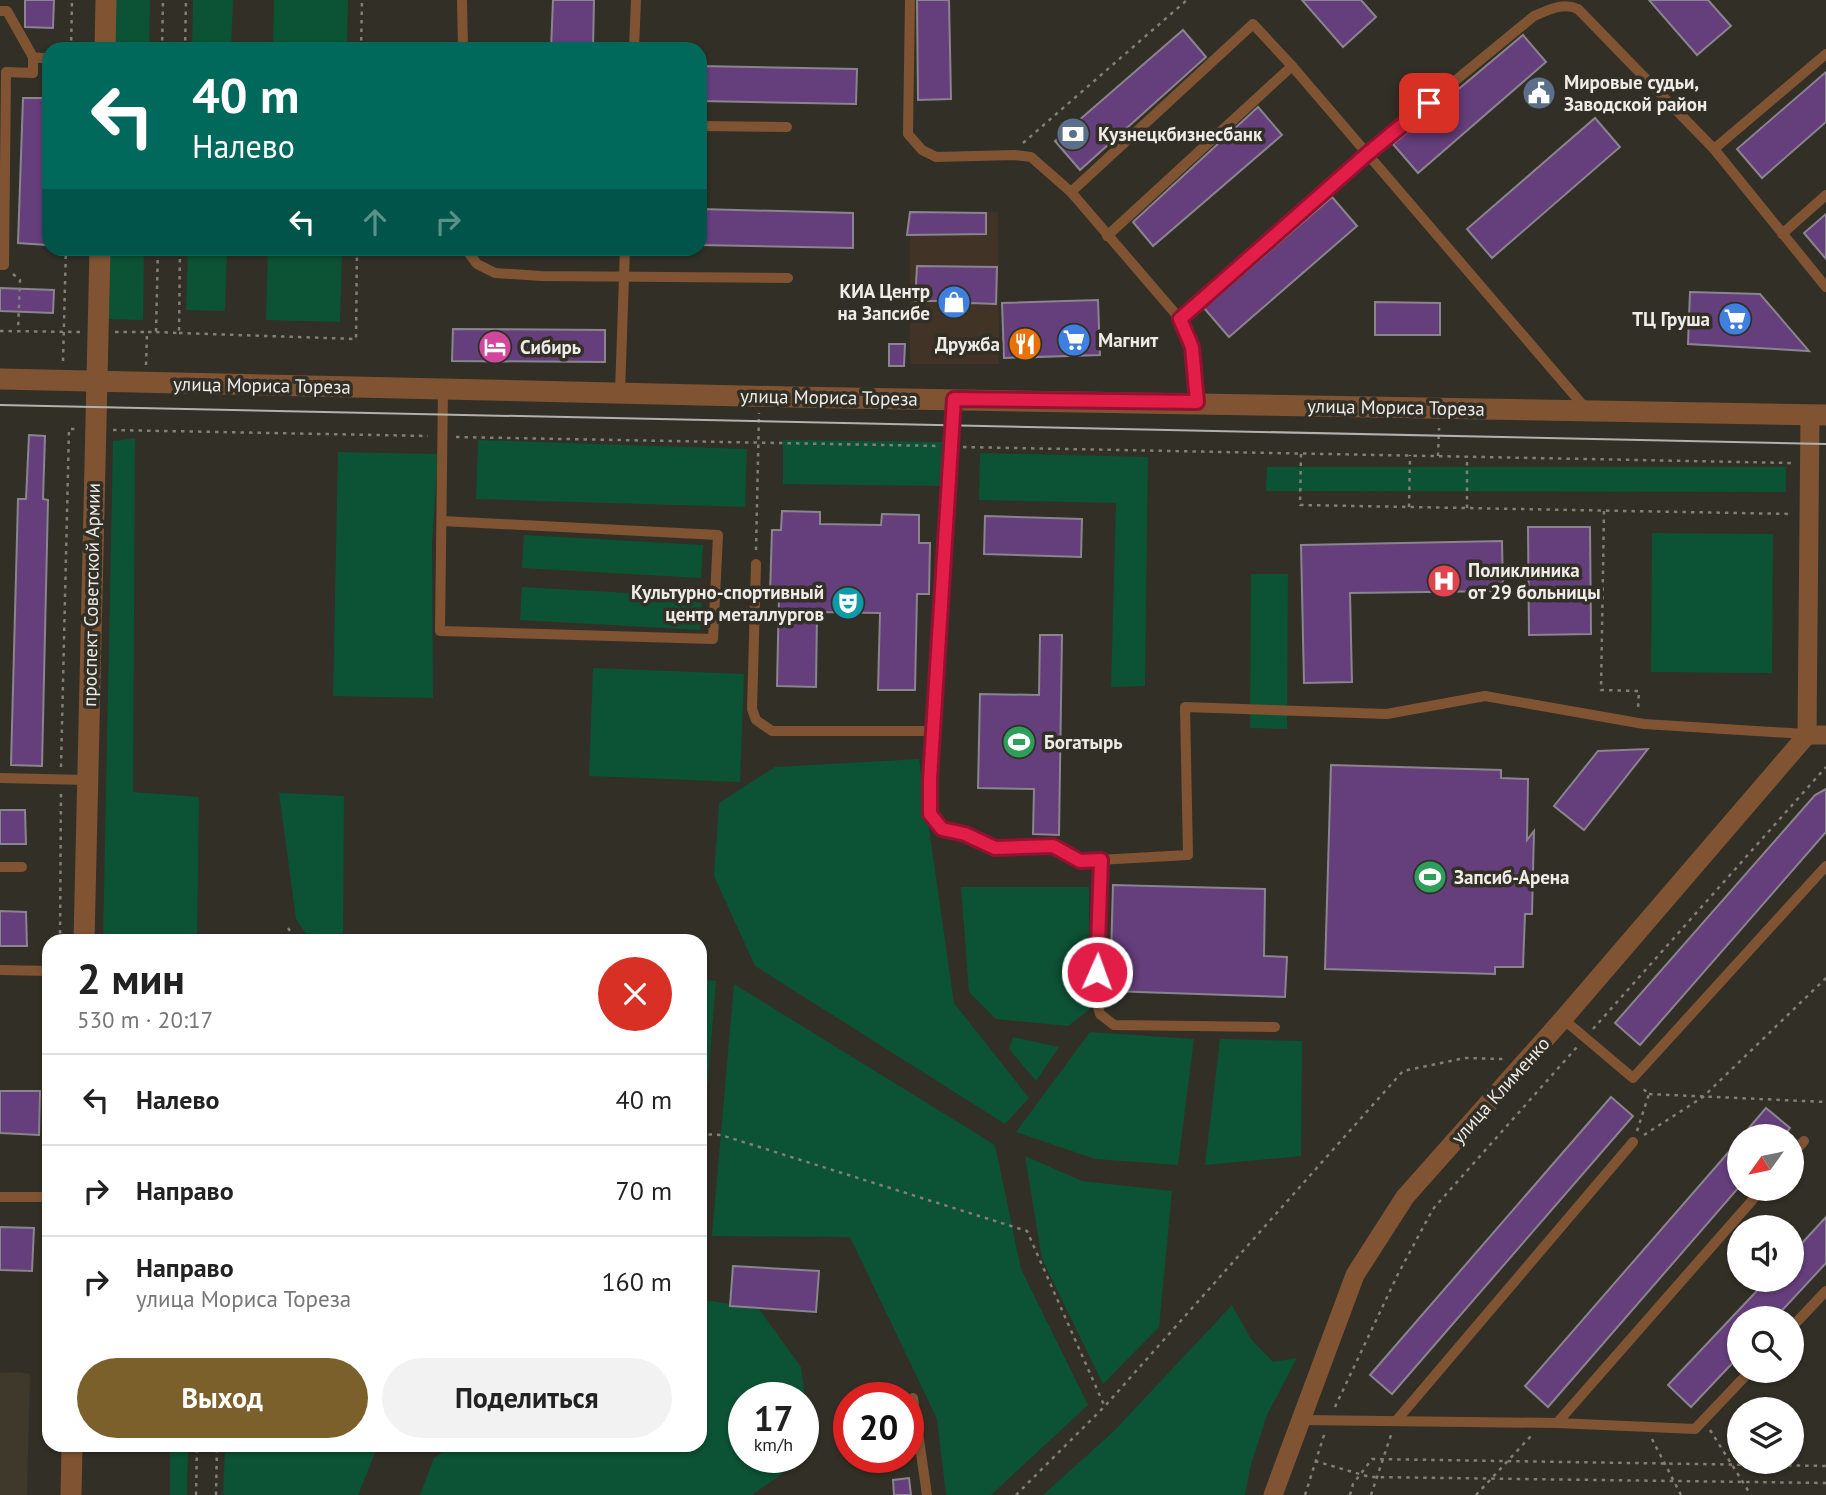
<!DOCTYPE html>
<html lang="ru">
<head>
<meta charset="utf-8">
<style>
	:root { --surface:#fff; --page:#f2f2f2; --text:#222; --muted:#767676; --line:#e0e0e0; --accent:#7b602b }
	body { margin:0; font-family:"PT Sans",sans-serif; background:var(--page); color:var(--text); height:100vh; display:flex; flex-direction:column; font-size:26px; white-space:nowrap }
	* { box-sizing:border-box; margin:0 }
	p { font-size:23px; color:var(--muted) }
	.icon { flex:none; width:38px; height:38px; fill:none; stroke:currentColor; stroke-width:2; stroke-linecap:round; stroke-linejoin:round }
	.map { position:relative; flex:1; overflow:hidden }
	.panel { position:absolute; left:42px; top:934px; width:665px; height:518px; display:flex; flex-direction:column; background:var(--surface); border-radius:21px; box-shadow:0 2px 5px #0004 }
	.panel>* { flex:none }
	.guide { position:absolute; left:42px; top:42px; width:665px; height:214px; border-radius:21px; box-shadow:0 2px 5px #0004; background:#00695c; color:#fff; overflow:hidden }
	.needle { width:46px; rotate:237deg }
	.tools { position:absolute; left:1727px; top:1124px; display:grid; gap:14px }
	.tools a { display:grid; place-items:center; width:77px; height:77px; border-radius:50%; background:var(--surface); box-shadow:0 2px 5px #0004; font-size:35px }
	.speed { position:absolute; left:728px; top:1382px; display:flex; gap:14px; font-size:35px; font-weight:700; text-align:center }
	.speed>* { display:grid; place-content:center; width:91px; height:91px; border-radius:50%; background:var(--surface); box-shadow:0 2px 5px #0004; line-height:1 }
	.speed small { font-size:18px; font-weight:400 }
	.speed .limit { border:10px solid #d22; background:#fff; color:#111 }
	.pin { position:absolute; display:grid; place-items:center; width:60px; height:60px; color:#fff; margin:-30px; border-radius:14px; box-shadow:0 4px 10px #0006 }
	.me { position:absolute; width:77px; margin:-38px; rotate:2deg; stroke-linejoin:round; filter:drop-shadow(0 0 5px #0008) }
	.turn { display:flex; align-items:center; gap:24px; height:147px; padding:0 35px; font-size:32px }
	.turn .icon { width:91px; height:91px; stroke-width:2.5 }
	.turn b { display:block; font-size:49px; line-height:60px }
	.lanes { display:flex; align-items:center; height:66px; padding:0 35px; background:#0003; justify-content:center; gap:35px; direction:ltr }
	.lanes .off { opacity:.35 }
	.round { display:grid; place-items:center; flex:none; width:74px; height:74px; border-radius:37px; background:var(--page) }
	.head { display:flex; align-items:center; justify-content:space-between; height:119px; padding:0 35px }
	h1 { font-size:42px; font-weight:800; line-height:52px }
	.button { display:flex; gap:14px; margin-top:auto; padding:14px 35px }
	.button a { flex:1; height:80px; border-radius:42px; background:var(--accent); color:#fff; font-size:28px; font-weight:800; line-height:80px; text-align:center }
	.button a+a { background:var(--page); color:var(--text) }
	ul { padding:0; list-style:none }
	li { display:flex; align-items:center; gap:21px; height:91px; padding:0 35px; border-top:2px solid var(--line) }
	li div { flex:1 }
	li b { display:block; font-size:26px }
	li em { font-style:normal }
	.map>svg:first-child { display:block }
	.commercial { fill:#413426 }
	.built { fill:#3e392a }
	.green { fill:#0c5234 }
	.building { fill:#653e7c; stroke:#8a848e; stroke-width:2 }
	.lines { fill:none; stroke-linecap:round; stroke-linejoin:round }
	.path { stroke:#827f77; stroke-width:2.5; stroke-dasharray:3.5 5; stroke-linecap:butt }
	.service { stroke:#805433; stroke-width:10 }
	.minor { stroke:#805433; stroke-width:19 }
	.tertiary { stroke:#805433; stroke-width:21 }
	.tram { stroke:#b3b1aa; stroke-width:2 }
	.route-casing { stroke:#92132f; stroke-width:18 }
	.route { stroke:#e11d48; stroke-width:12 }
	.labels { text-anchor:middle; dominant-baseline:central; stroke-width:7; stroke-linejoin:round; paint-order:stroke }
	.poi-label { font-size:19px; font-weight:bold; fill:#eeece6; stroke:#322f26; text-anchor:start }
	.street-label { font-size:19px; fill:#eeece6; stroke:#322f26 }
</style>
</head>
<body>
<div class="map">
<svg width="1826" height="1495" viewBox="0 0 1826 1495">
	<rect width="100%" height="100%" fill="#322f26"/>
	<!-- commercial -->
	<polygon class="commercial" points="998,212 999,364 910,364 910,213"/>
	<!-- built -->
	<polygon class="built" points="18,1372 30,1374 27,1495 0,1495 0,1373"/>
	<!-- green -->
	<g class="green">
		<polygon points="111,0 150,0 149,49 110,49"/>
		<polygon points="193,0 233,0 231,49 192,49"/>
		<polygon points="274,0 348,0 347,49 273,49"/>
		<polygon points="105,249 144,249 143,320 103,319"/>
		<polygon points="188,249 227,249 225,311 186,310"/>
		<polygon points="268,249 342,249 340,322 266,320"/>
		<polygon points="135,438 133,792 199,797 197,941 103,941 113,441"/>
		<polygon points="478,440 747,449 745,507 476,499"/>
		<polygon points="783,440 943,442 943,486 783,484"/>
		<polygon points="338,452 438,454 432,544 433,698 333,696"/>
		<polygon points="980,453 1148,457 1145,686 1111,687 1116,503 979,500"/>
		<polygon points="1267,467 1786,467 1786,492 1266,491"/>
		<polygon points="1652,533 1773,534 1772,673 1651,672"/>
		<polygon points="524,535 703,545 701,578 522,568"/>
		<polygon points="1251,574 1288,574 1287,729 1250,728"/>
		<polygon points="522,587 702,597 700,630 520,620"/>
		<polygon points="593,668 744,674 740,782 589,776"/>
		<polygon points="919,759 954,1003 1029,1098 1005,1124 755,966 714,876 719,803 775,767"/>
		<polygon points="279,793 344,796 343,937 382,941 311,941 296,919"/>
		<polygon points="961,887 1089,887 1089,1010 1068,1026 996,1019 969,992"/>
		<polygon points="700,979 716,981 700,1177"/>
		<polygon points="734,984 995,1145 1021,1269 1088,1405 991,1495 946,1495 937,1419 850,1237 712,1236"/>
		<polygon points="1090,1032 1194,1039 1178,1165 1095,1159 1016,1132"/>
		<polygon points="1013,1037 1059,1047 1036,1081 1009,1049"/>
		<polygon points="1220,1039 1302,1041 1301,1156 1205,1165"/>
		<polygon points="1025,1156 1082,1181 1172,1191 1159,1327 1103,1384 1042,1259"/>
		<polygon points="712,1301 759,1309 801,1367 809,1428 803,1439 803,1398 744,1398 744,1458 793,1458 786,1471 752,1495 420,1495 434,1458 453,1446 700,1446 700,1302"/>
		<polygon points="1232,1305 1251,1339 1273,1362 1297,1358 1267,1415 1250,1468 1245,1495 1043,1495 1114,1431"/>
		<polygon points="94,1446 188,1446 187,1495 170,1495 170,1447 93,1449"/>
		<polygon points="225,1446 378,1446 358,1495 223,1495"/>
	</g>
	<!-- building -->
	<g class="building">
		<polygon points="25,0 54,0 53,28 25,27"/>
		<polygon points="553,0 594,0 593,49 551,49"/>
		<polygon points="917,0 949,0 951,99 918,100"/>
		<polygon points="1302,0 1361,0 1376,17 1343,47"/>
		<polygon points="1649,0 1708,0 1731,26 1697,55"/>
		<polygon points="1183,30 1206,57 1080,170 1055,141"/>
		<polygon points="1523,35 1546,62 1418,173 1393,144"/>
		<polygon points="700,66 857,69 856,104 700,101"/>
		<polygon points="1826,72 1826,122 1762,178 1737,149"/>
		<polygon points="23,98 49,98 46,245 18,243"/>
		<polygon points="1258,107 1282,135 1153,246 1133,222"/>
		<polygon points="1595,118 1620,147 1492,258 1467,229"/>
		<polygon points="1332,197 1357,226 1229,337 1204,308"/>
		<polygon points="700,209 853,213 853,248 700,245"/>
		<polygon points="910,212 986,213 986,234 907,235"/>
		<polygon points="1826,214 1826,259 1804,233"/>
		<polygon points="917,266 997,267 996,304 970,303 956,311 947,307 942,301 915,301"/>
		<polygon points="0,288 54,290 53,313 0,311"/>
		<polygon points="1690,292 1760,294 1809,351 1688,344"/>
		<polygon points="1098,300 1100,355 1004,358 1002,303"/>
		<polygon points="1375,302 1440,303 1440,335 1375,335"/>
		<polygon points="453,329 605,330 605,362 452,361"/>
		<polygon points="889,344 905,344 904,366 889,366"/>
		<polygon points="29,435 45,436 43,499 48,500 42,766 11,765 18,499 26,499"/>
		<polygon points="782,511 820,512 820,524 881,525 882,514 919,515 919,543 930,543 929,594 917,594 915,690 878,690 880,613 817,612 816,687 777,686 779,594 770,594 772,530 781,530"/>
		<polygon points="985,516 1082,519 1081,557 984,554"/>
		<polygon points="1528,527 1590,527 1591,634 1529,635"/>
		<polygon points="1502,541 1503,591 1350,593 1352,682 1304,683 1301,545"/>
		<polygon points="1040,635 1062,635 1059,835 1033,834 1034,789 978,788 980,694 1039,695"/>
		<polygon points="1648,749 1584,830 1554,806 1598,751"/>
		<polygon points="1331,765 1501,770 1501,778 1528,779 1527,840 1534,831 1532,914 1525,914 1523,967 1495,967 1495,974 1325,969"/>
		<polygon points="1826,789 1826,832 1640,1045 1615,1023 1815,795"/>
		<polygon points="0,810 25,810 26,844 0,844"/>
		<polygon points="1113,885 1265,889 1264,956 1287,957 1285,997 1110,991"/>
		<polygon points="0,911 26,912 27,946 0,946"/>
		<polygon points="0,1091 40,1091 39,1135 0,1133"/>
		<polygon points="1611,1097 1633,1116 1392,1394 1370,1375"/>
		<polygon points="1766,1108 1790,1128 1784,1136 1742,1136"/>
		<polygon points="1740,1139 1740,1186 1548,1407 1525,1386"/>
		<polygon points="1826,1217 1826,1263 1775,1318 1740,1318 1740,1355 1691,1407 1668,1385 1768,1279 1792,1279 1792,1254"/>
		<polygon points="0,1227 34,1228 32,1271 0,1270"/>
		<polygon points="733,1266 819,1271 816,1312 730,1306"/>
		<polygon points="909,1478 911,1495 894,1495 893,1480"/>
	</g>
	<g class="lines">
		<!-- path -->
		<g class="path">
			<polyline points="71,49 72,0"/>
			<polyline points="162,49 163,0"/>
			<polyline points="185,49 186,0"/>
			<polyline points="361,49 362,0"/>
			<polyline points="1023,143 1187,0"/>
			<polyline points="13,274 20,280 18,331"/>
			<polyline points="0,331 81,332"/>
			<polyline points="115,332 147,332"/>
			<polyline points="156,332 179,333 180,248"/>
			<polyline points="179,333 356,339 357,248"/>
			<polyline points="63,361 66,248"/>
			<polyline points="146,365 147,332 156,332 158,248"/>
			<polyline points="113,430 428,436"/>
			<polyline points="456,437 939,446"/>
			<polyline points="963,447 1793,463"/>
			<polyline points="1301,454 1300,505 1792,514"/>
			<polyline points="1438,456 1439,428"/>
			<polyline points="1409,507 1410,455"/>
			<polyline points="1467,508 1467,456"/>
			<polyline points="1604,511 1601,690 1639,691 1638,709"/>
			<polyline points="756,550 759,413"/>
			<polyline points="61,767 69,429 78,429"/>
			<polyline points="288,928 297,942"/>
			<polyline points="60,942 61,791"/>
			<polyline points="204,942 226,942"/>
			<polyline points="1593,1029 1826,767"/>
			<polyline points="1649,1094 1826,1102"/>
			<polyline points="1637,1131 1649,1094 1641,1087"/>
			<polyline points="700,1134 721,1135 1027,1231 1104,1405"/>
			<polyline points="1644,1135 1703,1097 1826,978"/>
			<polyline points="1335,1407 1398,1274 1433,1209 1577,1047"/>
			<polyline points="1710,1430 1751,1495"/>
			<polyline points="1652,1439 1681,1495"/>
			<polyline points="1315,1461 1370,1477 1826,1483"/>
			<polyline points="196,1495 197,1446"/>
			<polyline points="216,1495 217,1446"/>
			<polyline points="1016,1495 1105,1406 1403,1071 1465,1058 1503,1059"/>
			<polyline points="1305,1495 1325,1432"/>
			<polyline points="1350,1495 1353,1484 1372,1459 1826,1466"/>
			<polyline points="1371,1495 1391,1435"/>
			<polyline points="1476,1495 1531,1436"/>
		</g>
		<!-- service -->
		<g class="service">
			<polyline points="462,0 463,49"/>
			<polyline points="910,0 908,134 922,150 936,157 1015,155 1031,157 1071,192 1180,319 1192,347 1197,402"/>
			<polyline points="0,11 7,11 33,57 49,59"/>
			<polyline points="634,49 636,0"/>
			<polyline points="700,126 787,127"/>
			<polyline points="1714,149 1826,54"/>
			<polyline points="1071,192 1253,24 1292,66 1587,410"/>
			<polyline points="1782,234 1826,195"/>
			<polyline points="1107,236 1292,66"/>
			<polyline points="465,248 477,264 495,273 541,276 788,278"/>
			<polyline points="0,265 4,265 6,72 33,73 33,57"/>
			<path d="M1180 319 1366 154 1534 16C1549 10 1562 2 1578 9L1714 149 1826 287"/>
			<polyline points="620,392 625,248"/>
			<polyline points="954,400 932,731 929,803 930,813 942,829 965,834 994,848 1053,846 1080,861 1188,855 1185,707 1387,714 1485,696 1644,724 1806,734"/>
			<polyline points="442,521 718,535 713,639 440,631 443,389"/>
			<polyline points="756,564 752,709 756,720 772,731 932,731"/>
			<polyline points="0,778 87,780"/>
			<polyline points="1101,860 1096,1000 1100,1014 1114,1025 1275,1027"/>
			<polyline points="0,867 22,867"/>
			<polyline points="0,970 49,971"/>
			<polyline points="1563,1019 1633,1078 1826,866"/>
			<polyline points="1792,1155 1804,1141"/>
			<polyline points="0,1197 49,1197"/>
			<polyline points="1792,1327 1826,1291"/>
			<polyline points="913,1398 927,1495"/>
			<polyline points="1301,1420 1557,1423 1695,1429 1751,1370"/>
			<polyline points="1396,1421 1633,1142"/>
			<polyline points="1557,1423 1763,1188"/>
		</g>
		<!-- minor -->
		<g class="minor">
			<polyline points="1807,735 1810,415"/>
			<polyline points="1807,735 1826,735"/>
			<polyline points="1273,1495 1355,1275 1405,1197 1563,1019 1807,735"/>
		</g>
		<!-- tertiary -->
		<g class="tertiary">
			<polyline points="105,49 106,0"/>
			<polyline points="0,379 791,397 1826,415"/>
			<polyline points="84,942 100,248"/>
			<polyline points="71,1495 72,1446"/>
		</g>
		<!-- tram -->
		<polyline class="tram" points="0,405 1826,444"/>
	</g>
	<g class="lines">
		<defs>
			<polyline id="route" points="1097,972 1101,860 1080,861 1053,846 995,848 965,834 942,829 930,814 930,779 954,399 1197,402 1192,347 1180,319 1366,155 1429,103"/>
		</defs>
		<!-- route casing -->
		<use href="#route" class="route-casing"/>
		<!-- route -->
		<use href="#route" class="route"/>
	</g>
	<!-- icons -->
	<defs>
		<symbol id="civic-disc" viewBox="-11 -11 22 22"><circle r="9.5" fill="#5c6f8a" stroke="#322f26"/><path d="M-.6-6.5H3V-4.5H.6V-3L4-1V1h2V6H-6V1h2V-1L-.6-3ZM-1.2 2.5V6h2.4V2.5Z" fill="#fff"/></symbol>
		<symbol id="bank-disc" viewBox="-11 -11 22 22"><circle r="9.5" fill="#5c6f8a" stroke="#322f26"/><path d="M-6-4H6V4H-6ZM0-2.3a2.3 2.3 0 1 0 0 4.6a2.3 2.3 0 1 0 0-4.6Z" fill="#fff"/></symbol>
		<symbol id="shop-disc" viewBox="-11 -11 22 22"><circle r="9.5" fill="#3f7fe0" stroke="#322f26"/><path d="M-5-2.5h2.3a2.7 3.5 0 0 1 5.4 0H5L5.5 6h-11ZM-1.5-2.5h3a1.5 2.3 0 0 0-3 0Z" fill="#fff"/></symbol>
		<symbol id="supermarket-disc" viewBox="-11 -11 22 22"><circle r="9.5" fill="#3f7fe0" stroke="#322f26"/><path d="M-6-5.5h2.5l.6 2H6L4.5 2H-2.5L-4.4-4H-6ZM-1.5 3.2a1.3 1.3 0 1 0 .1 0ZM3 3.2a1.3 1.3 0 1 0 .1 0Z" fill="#fff"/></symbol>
		<symbol id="restaurant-disc" viewBox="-11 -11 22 22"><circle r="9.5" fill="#e8710a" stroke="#322f26"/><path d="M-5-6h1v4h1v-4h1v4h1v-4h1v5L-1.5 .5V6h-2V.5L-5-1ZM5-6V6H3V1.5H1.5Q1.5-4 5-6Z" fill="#fff"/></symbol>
		<symbol id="hotel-disc" viewBox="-11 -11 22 22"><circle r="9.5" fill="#d1479c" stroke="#322f26"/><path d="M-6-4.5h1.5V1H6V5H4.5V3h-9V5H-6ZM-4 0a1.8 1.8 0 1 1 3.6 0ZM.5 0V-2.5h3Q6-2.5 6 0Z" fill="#fff"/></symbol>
		<symbol id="hospital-disc" viewBox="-11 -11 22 22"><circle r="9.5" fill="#e0444e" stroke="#322f26"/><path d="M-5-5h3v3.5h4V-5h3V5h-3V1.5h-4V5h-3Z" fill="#fff"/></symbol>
		<symbol id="theatre-disc" viewBox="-11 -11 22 22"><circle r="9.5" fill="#0f9aa8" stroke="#322f26"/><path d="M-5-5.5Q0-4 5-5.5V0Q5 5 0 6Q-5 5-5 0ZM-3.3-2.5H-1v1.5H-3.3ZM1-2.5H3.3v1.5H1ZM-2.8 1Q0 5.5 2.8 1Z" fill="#fff"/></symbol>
		<symbol id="stadium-disc" viewBox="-11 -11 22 22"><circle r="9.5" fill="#2e9e5b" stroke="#322f26"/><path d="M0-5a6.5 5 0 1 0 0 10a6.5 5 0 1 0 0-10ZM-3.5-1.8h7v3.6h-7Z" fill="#fff"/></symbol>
	</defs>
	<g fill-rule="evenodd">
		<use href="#civic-disc" x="1520" y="74" width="38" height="38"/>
		<use href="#bank-disc" x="1054" y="115" width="38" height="38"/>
		<use href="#shop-disc" x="935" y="283" width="38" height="38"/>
		<use href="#supermarket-disc" x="1716" y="300" width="38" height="38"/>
		<use href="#supermarket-disc" x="1055" y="321" width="38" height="38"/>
		<use href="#restaurant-disc" x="1006" y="325" width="38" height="38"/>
		<use href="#hotel-disc" x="476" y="328" width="38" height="38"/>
		<use href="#hospital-disc" x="1425" y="562" width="38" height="38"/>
		<use href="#theatre-disc" x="829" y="584" width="38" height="38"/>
		<use href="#stadium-disc" x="1000" y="723" width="38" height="38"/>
		<use href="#stadium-disc" x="1411" y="858" width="38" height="38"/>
	</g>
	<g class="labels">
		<!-- poi labels -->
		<g class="poi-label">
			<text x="1564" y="82">Мировые судьи,<tspan x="1564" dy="22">Заводской район</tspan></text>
			<text x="1098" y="134">Кузнецкбизнесбанк</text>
			<text x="930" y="291" text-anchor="end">КИА Центр<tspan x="930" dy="22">на Запсибе</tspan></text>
			<text x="1710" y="319" text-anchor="end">ТЦ Груша</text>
			<text x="1098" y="340">Магнит</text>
			<text x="1000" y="344" text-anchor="end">Дружба</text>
			<text x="520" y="347">Сибирь</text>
			<text x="1468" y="570">Поликлиника<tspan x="1468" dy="22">от 29 больницы</tspan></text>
			<text x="824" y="592" text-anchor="end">Культурно-спортивный<tspan x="824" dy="22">центр металлургов</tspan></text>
			<text x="1044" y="742">Богатырь</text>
			<text x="1454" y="877">Запсиб-Арена</text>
		</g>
		<!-- street labels -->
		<g class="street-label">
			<text transform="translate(262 385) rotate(1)">улица Мориса Тореза</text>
			<text transform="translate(829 397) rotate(1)">улица Мориса Тореза</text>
			<text transform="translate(1396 407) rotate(1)">улица Мориса Тореза</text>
			<text transform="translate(91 595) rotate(-89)">проспект Советской Армии</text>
			<text transform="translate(1500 1090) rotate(-48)">улица Клименко</text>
		</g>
	</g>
</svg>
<div class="tools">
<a><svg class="needle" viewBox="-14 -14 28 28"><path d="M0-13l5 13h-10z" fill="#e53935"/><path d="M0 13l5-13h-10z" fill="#767676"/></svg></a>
<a><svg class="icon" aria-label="sound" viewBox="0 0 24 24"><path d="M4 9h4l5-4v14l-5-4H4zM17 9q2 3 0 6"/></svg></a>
<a><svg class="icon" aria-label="search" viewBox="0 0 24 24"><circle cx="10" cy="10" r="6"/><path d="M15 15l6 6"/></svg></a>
<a><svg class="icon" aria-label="layers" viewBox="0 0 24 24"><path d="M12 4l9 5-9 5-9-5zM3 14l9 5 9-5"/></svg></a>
</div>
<div class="speed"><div>17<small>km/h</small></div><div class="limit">20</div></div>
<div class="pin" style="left:1429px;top:103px;background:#d93025"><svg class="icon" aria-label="arrive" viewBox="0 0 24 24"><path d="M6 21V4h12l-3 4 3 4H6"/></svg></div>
<svg class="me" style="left:1097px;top:972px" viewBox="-20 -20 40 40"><circle r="17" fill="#e11d48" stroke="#fff" stroke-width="3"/><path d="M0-11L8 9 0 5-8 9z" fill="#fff"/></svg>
<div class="guide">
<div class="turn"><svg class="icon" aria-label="left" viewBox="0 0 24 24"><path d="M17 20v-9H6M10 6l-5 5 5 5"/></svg><div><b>40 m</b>Налево</div></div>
<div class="lanes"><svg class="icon" aria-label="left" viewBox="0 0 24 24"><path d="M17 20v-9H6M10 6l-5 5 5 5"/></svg><svg class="icon off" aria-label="ahead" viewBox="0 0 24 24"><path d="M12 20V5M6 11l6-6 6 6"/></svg><svg class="icon off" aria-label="right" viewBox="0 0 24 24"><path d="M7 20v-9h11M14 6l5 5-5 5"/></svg></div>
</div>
<section class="panel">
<div class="head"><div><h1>2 мин</h1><p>530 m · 20:17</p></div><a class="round" style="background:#d93025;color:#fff"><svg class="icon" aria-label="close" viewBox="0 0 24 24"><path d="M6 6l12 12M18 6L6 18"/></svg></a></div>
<ul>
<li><svg class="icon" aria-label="left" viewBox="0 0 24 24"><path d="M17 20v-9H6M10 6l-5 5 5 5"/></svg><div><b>Налево</b></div><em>40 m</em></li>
<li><svg class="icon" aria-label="right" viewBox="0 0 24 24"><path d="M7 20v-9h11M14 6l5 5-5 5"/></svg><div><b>Направо</b></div><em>70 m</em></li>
<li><svg class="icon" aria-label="right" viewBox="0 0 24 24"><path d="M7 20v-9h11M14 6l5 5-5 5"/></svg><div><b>Направо</b><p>улица Мориса Тореза</p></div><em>160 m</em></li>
</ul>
<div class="button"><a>Выход</a><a>Поделиться</a></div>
</section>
</div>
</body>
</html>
